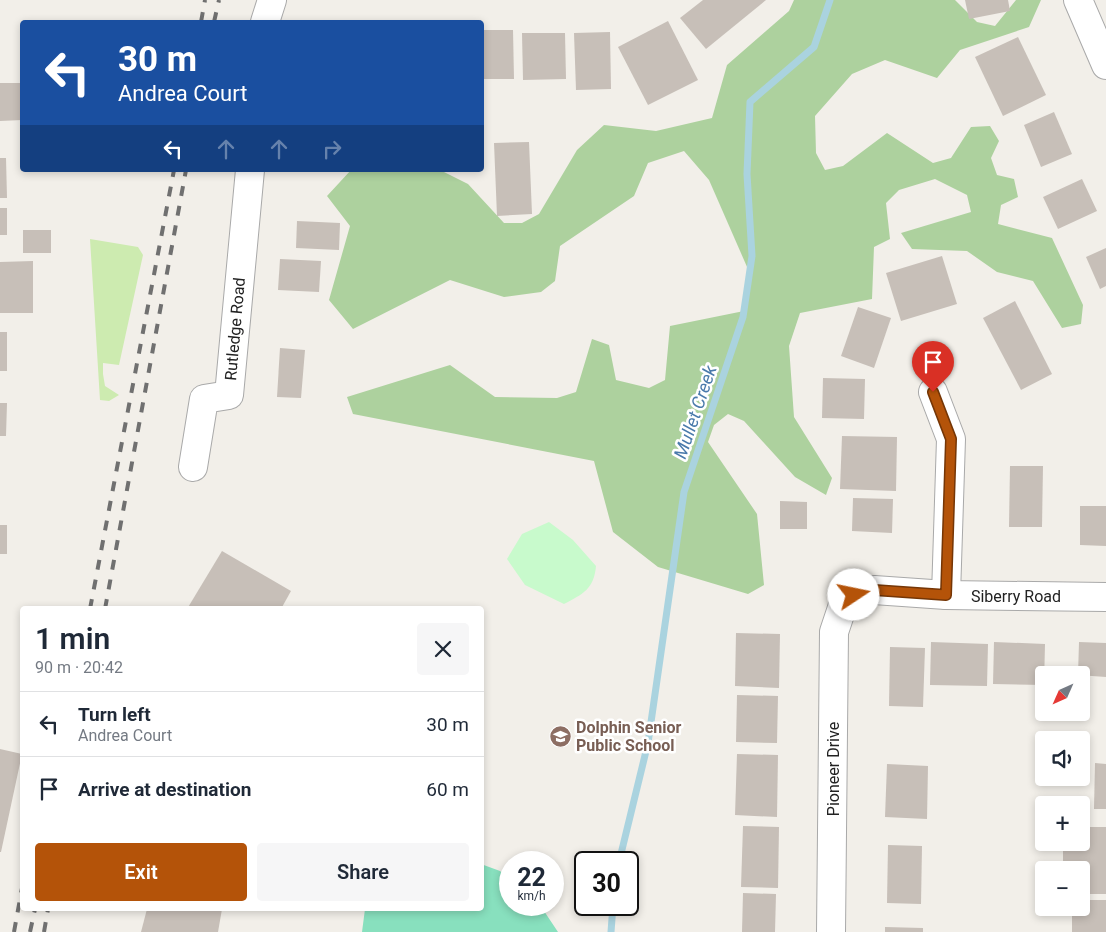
<!DOCTYPE html>
<html lang="en">
<head>
<meta charset="utf-8">
<style>
	:root { --surface:#fff; --page:#f6f6f7; --text:#1f2937; --muted:#747a83; --line:#e0e1e3; --accent:#b45309 }
	body { margin:0; font-family:Roboto,sans-serif; background:var(--page); color:var(--text); height:100vh; display:flex; flex-direction:column; font-size:19px; white-space:nowrap }
	* { box-sizing:border-box; margin:0 }
	p { font-size:16px; color:var(--muted) }
	.icon { flex:none; width:28px; height:28px; fill:none; stroke:currentColor; stroke-width:2; stroke-linecap:round; stroke-linejoin:round }
	.map { position:relative; flex:1; overflow:hidden }
	.drawer { position:absolute; left:20px; top:606px; width:464px; height:305px; display:flex; flex-direction:column; background:var(--surface); border-radius:5px; box-shadow:0 2px 8px #0003 }
	.drawer>* { flex:none }
	.top-card { position:absolute; left:20px; top:20px; width:464px; height:152px; border-radius:5px; box-shadow:0 2px 8px #0003; background:#1a4fa0; color:#fff; overflow:hidden }
	.needle { width:32px; rotate:225deg }
	.controls { position:absolute; left:1035px; top:666px; display:grid; gap:10px }
	.controls a { display:grid; place-items:center; width:55px; height:55px; border-radius:5px; background:var(--surface); box-shadow:0 2px 8px #0003; font-size:25px }
	.speed { position:absolute; left:499px; top:851px; display:flex; gap:10px; font-size:25px; font-weight:700; text-align:center }
	.speed>* { display:grid; place-content:center; width:65px; height:65px; border-radius:50%; background:var(--surface); box-shadow:0 2px 8px #0003; line-height:1 }
	.speed small { font-size:12px; font-weight:400 }
	.speed .limit { border:2px solid #111; border-radius:8px; background:#fff; color:#111 }
	.pin { position:absolute; display:grid; place-items:center; width:42px; height:42px; color:#fff; margin:-51px -21px; border-radius:50% 50% 50% 0; rotate:-45deg; box-shadow:0 0 5px #0007 }
	.pin .icon { rotate:45deg }
	.me { position:absolute; width:55px; margin:-28px; rotate:79deg; stroke-linejoin:round; filter:drop-shadow(0 0 4px #0008) }
	.turn { display:flex; align-items:center; gap:18px; height:105px; padding:0 15px; font-size:22px }
	.turn .icon { width:65px; height:65px; stroke-width:2.5 }
	.turn b { display:block; font-size:35px; line-height:42px }
	.lanes { display:flex; align-items:center; height:48px; padding:0 15px; background:#0003; justify-content:center; gap:25px; direction:ltr }
	.lanes .off { opacity:.35 }
	.round { display:grid; place-items:center; flex:none; width:52px; height:52px; border-radius:5px; background:var(--page) }
	.summary { display:flex; align-items:center; justify-content:space-between; height:85px; padding:0 15px }
	h1 { font-size:30px; font-weight:600; line-height:38px }
	.cta { display:flex; gap:10px; margin-top:auto; padding:10px 15px }
	.cta a { flex:1; height:58px; border-radius:5px; background:var(--accent); color:#fff; font-size:20px; font-weight:600; line-height:58px; text-align:center }
	.cta a+a { background:var(--page); color:var(--text) }
	ul { padding:0; list-style:none }
	li { display:flex; align-items:center; gap:15px; height:65px; padding:0 15px; border-top:1px solid var(--line) }
	li div { flex:1 }
	li b { display:block; font-size:19px }
	li em { font-style:normal }
	.map>svg:first-child { display:block }
	.grass { fill:#cdebb0 }
	.forest { fill:#add19e }
	.park { fill:#c8facc }
	.pitch { fill:#88e0be }
	.lines { fill:none; stroke-linecap:round; stroke-linejoin:round }
	.stream { stroke:#aad3df; stroke-width:7 }
	.building { fill:#c7bfb8 }
	.minor-casing { stroke:#a9a9a9; stroke-width:30 }
	.minor { stroke:#fff; stroke-width:28 }
	.rail { stroke:#707070; stroke-width:4; stroke-dasharray:10 10; stroke-linecap:butt }
	.route-casing { stroke:#753606; stroke-width:12 }
	.route { stroke:#b45309; stroke-width:9 }
	.labels { text-anchor:middle; dominant-baseline:central; stroke-width:5; stroke-linejoin:round; paint-order:stroke }
	.street-label { font-size:16px; fill:#222; stroke:#fff }
	.education-label { font-size:16px; font-weight:bold; fill:#785e54; stroke:#fff; text-anchor:start }
	.water-label { font-size:18px; font-style:italic; fill:#4a7aab; stroke:#fff }
</style>
</head>
<body>
<div class="map">
<svg width="1106" height="932" viewBox="0 0 1106 932">
	<rect width="100%" height="100%" fill="#f2efe9"/>
	<!-- grass -->
	<polygon class="grass" points="90,239 138,247 143,255 119,365 103,363 103,374 105,386 119,395 109,401 100,400"/>
	<!-- forest -->
	<polygon class="forest" points="794,0 955,0 977,22 995,26 1016,0 1041,0 1029,27 960,50 937,78 885,60 852,74 815,116 816,153 825,170 843,166 887,133 933,163 951,158 971,127 990,126 999,141 991,158 997,175 1014,179 1018,197 1001,205 998,224 1052,238 1083,305 1081,324 1062,328 1033,281 997,272 967,251 912,249 901,233 971,212 967,195 935,179 899,190 886,203 890,239 874,247 872,299 800,313 789,346 794,417 832,478 826,495 795,477 744,421 728,414 714,425 708,442 757,514 764,585 748,594 658,567 613,532 594,461 353,414 347,397 450,365 495,397 557,398 576,392 592,339 609,345 616,380 649,388 665,380 670,326 744,311 751,276 709,180 684,151 648,163 634,196 560,246 555,281 541,292 504,297 450,280 353,329 329,300 350,226 327,196 351,170 440,170 468,184 504,223 522,223 539,214 577,150 604,125 656,131 712,118 727,65 789,11"/>
	<!-- park -->
	<path class="park" d="M549 522 573 540 596 566C594 589 583 594 564 604L525 585 507 559 522 534Z"/>
	<!-- pitch -->
	<polygon class="pitch" points="481,864 500,871 510,879 510,905 540,905 558,932 362,932 365,909 481,909"/>
	<g class="lines">
		<!-- stream -->
		<g class="stream">
			<polyline points="619,862 648,743 684,492 743,317 752,256 747,174 750,102 814,47 830,0"/>
			<polyline points="611,932 613,905"/>
		</g>
	</g>
	<!-- building -->
	<g class="building">
		<polygon points="703,0 766,0 706,49 680,18"/>
		<polygon points="965,0 1008,0 1010,11 969,19"/>
		<polygon points="668,21 698,80 648,105 618,47"/>
		<polygon points="481,30 513,30 514,79 481,79"/>
		<polygon points="610,32 611,89 576,90 574,33"/>
		<polygon points="522,33 565,33 566,79 523,80"/>
		<polygon points="1018,37 1046,95 1003,116 975,57"/>
		<polygon points="0,83 22,83 22,120 0,121"/>
		<polygon points="1054,112 1072,154 1041,167 1024,125"/>
		<polygon points="529,142 532,214 497,216 494,143"/>
		<polygon points="0,158 6,158 7,198 0,198"/>
		<polygon points="1082,179 1097,211 1058,229 1043,197"/>
		<rect x="0" y="208" width="7" height="27"/>
		<polygon points="297,221 340,223 339,250 296,248"/>
		<rect x="23" y="230" width="28" height="23"/>
		<polygon points="1106,248 1106,286 1100,289 1086,257"/>
		<polygon points="942,256 957,304 901,321 886,273"/>
		<polygon points="280,259 321,261 319,292 278,290"/>
		<polygon points="33,261 33,313 0,313 0,262"/>
		<polygon points="1015,301 1052,374 1021,390 983,318"/>
		<polygon points="858,307 891,318 874,368 841,356"/>
		<rect x="0" y="332" width="7" height="39"/>
		<polygon points="280,348 305,350 301,398 277,397"/>
		<polygon points="823,378 865,379 864,419 822,418"/>
		<polygon points="0,403 7,403 6,436 0,436"/>
		<polygon points="842,436 897,437 896,491 840,489"/>
		<polygon points="1010,466 1043,466 1042,527 1009,527"/>
		<polygon points="853,498 893,499 892,533 852,531"/>
		<polygon points="780,501 807,502 807,529 780,529"/>
		<polygon points="1080,506 1106,506 1106,546 1080,545"/>
		<rect x="0" y="525" width="7" height="29"/>
		<polygon points="222,551 291,591 281,609 187,609"/>
		<polygon points="736,633 780,634 779,688 735,686"/>
		<polygon points="931,642 988,644 987,686 930,685"/>
		<polygon points="994,642 1045,644 1044,685 993,684"/>
		<polygon points="1079,642 1106,643 1106,677 1078,675"/>
		<polygon points="890,647 925,648 923,707 889,706"/>
		<polygon points="737,695 778,696 777,743 736,742"/>
		<polygon points="0,749 22,754 1,852 0,852"/>
		<polygon points="737,754 778,755 777,817 735,815"/>
		<polygon points="1095,763 1106,764 1106,809 1094,809"/>
		<polygon points="887,764 928,766 927,819 885,817"/>
		<polygon points="743,826 779,827 778,888 741,887"/>
		<polygon points="1081,827 1106,827 1106,894 1081,894 1081,870 1063,870 1063,842 1081,842"/>
		<polygon points="888,845 922,846 921,904 887,903"/>
		<polygon points="743,893 776,894 775,932 742,932"/>
		<polygon points="1081,900 1106,900 1106,932 1072,932 1072,908 1081,908"/>
		<polygon points="147,909 222,909 218,932 141,932"/>
		<polygon points="885,927 923,928 923,932 885,932"/>
	</g>
	<g class="lines">
		<defs>
			<g id="minor">
				<polyline points="1078,0 1106,65"/>
				<polyline points="265,22 272,0"/>
				<polyline points="933,392 951,439 946,595"/>
				<polyline points="193,467 204,399 229,395 250,170"/>
				<polyline points="831,932 834,632 842,608 854,595 874,590 946,595 1106,597"/>
			</g>
		</defs>
		<!-- minor casing -->
		<use href="#minor" class="minor-casing"/>
		<!-- minor -->
		<use href="#minor" class="minor"/>
		<!-- rail -->
		<g class="rail">
			<polyline points="201,22 205,0"/>
			<polyline points="214,22 219,0"/>
			<polyline points="90,609 174,170"/>
			<polyline points="105,609 186,170"/>
			<polyline points="14,932 22,888"/>
			<polyline points="30,932 35,909"/>
			<polyline points="44,932 48,909"/>
		</g>
	</g>
	<g class="lines">
		<defs>
			<polyline id="route" points="854,595 874,590 946,595 951,439 933,392"/>
		</defs>
		<!-- route casing -->
		<use href="#route" class="route-casing"/>
		<!-- route -->
		<use href="#route" class="route"/>
	</g>
	<!-- icons -->
	<defs>
		<symbol id="school-disc" viewBox="-11 -11 22 22"><circle r="9.5" fill="#8d6e63" stroke="#fff"/><path d="M0-5L7-2L0 1L-7-2ZM-4 1L0 2.5L4 1V4Q0 6-4 4Z" fill="#fff"/></symbol>
	</defs>
	<g fill-rule="evenodd">
		<use href="#school-disc" x="548" y="724" width="25" height="25"/>
	</g>
	<g class="labels">
		<!-- street labels -->
		<g class="street-label">
			<text transform="translate(235 329) rotate(-85)">Rutledge Road</text>
			<text x="1016" y="596">Siberry Road</text>
			<text transform="translate(833 769) rotate(-90)">Pioneer Drive</text>
		</g>
		<!-- education labels -->
		<g class="education-label">
			<text x="576" y="727">Dolphin Senior<tspan x="576" dy="18">Public School</tspan></text>
		</g>
		<!-- water labels -->
		<g class="water-label">
			<text transform="translate(695 412) rotate(-71)">Mullet Creek</text>
		</g>
	</g>
</svg>
<div class="controls">
<a><svg class="needle" viewBox="-14 -14 28 28"><path d="M0-13l5 13h-10z" fill="#e53935"/><path d="M0 13l5-13h-10z" fill="#747a83"/></svg></a>
<a><svg class="icon" aria-label="sound" viewBox="0 0 24 24"><path d="M4 9h4l5-4v14l-5-4H4zM17 9q2 3 0 6"/></svg></a>
<a>+</a>
<a>−</a>
</div>
<div class="speed"><div>22<small>km/h</small></div><div class="limit">30</div></div>
<div class="pin" style="left:933px;top:392px;background:#d93025"><svg class="icon" aria-label="arrive" viewBox="0 0 24 24"><path d="M6 21V4h12l-3 4 3 4H6"/></svg></div>
<svg class="me" style="left:854px;top:595px" viewBox="-20 -20 40 40"><circle r="19" fill="#fff"/><path d="M0-13L10 11 0 6-10 11z" fill="#b45309"/></svg>
<div class="top-card">
<div class="turn"><svg class="icon" aria-label="left" viewBox="0 0 24 24"><path d="M17 20v-9H6M10 6l-5 5 5 5"/></svg><div><b>30 m</b>Andrea Court</div></div>
<div class="lanes"><svg class="icon" aria-label="left" viewBox="0 0 24 24"><path d="M17 20v-9H6M10 6l-5 5 5 5"/></svg><svg class="icon off" aria-label="ahead" viewBox="0 0 24 24"><path d="M12 20V5M6 11l6-6 6 6"/></svg><svg class="icon off" aria-label="ahead" viewBox="0 0 24 24"><path d="M12 20V5M6 11l6-6 6 6"/></svg><svg class="icon off" aria-label="right" viewBox="0 0 24 24"><path d="M7 20v-9h11M14 6l5 5-5 5"/></svg></div>
</div>
<section class="drawer">
<div class="summary"><div><h1>1 min</h1><p>90 m · 20:42</p></div><a class="round"><svg class="icon" aria-label="close" viewBox="0 0 24 24"><path d="M6 6l12 12M18 6L6 18"/></svg></a></div>
<ul>
<li><svg class="icon" aria-label="left" viewBox="0 0 24 24"><path d="M17 20v-9H6M10 6l-5 5 5 5"/></svg><div><b>Turn left</b><p>Andrea Court</p></div><em>30 m</em></li>
<li><svg class="icon" aria-label="arrive" viewBox="0 0 24 24"><path d="M6 21V4h12l-3 4 3 4H6"/></svg><div><b>Arrive at destination</b></div><em>60 m</em></li>
</ul>
<div class="cta"><a>Exit</a><a>Share</a></div>
</section>
</div>
</body>
</html>
